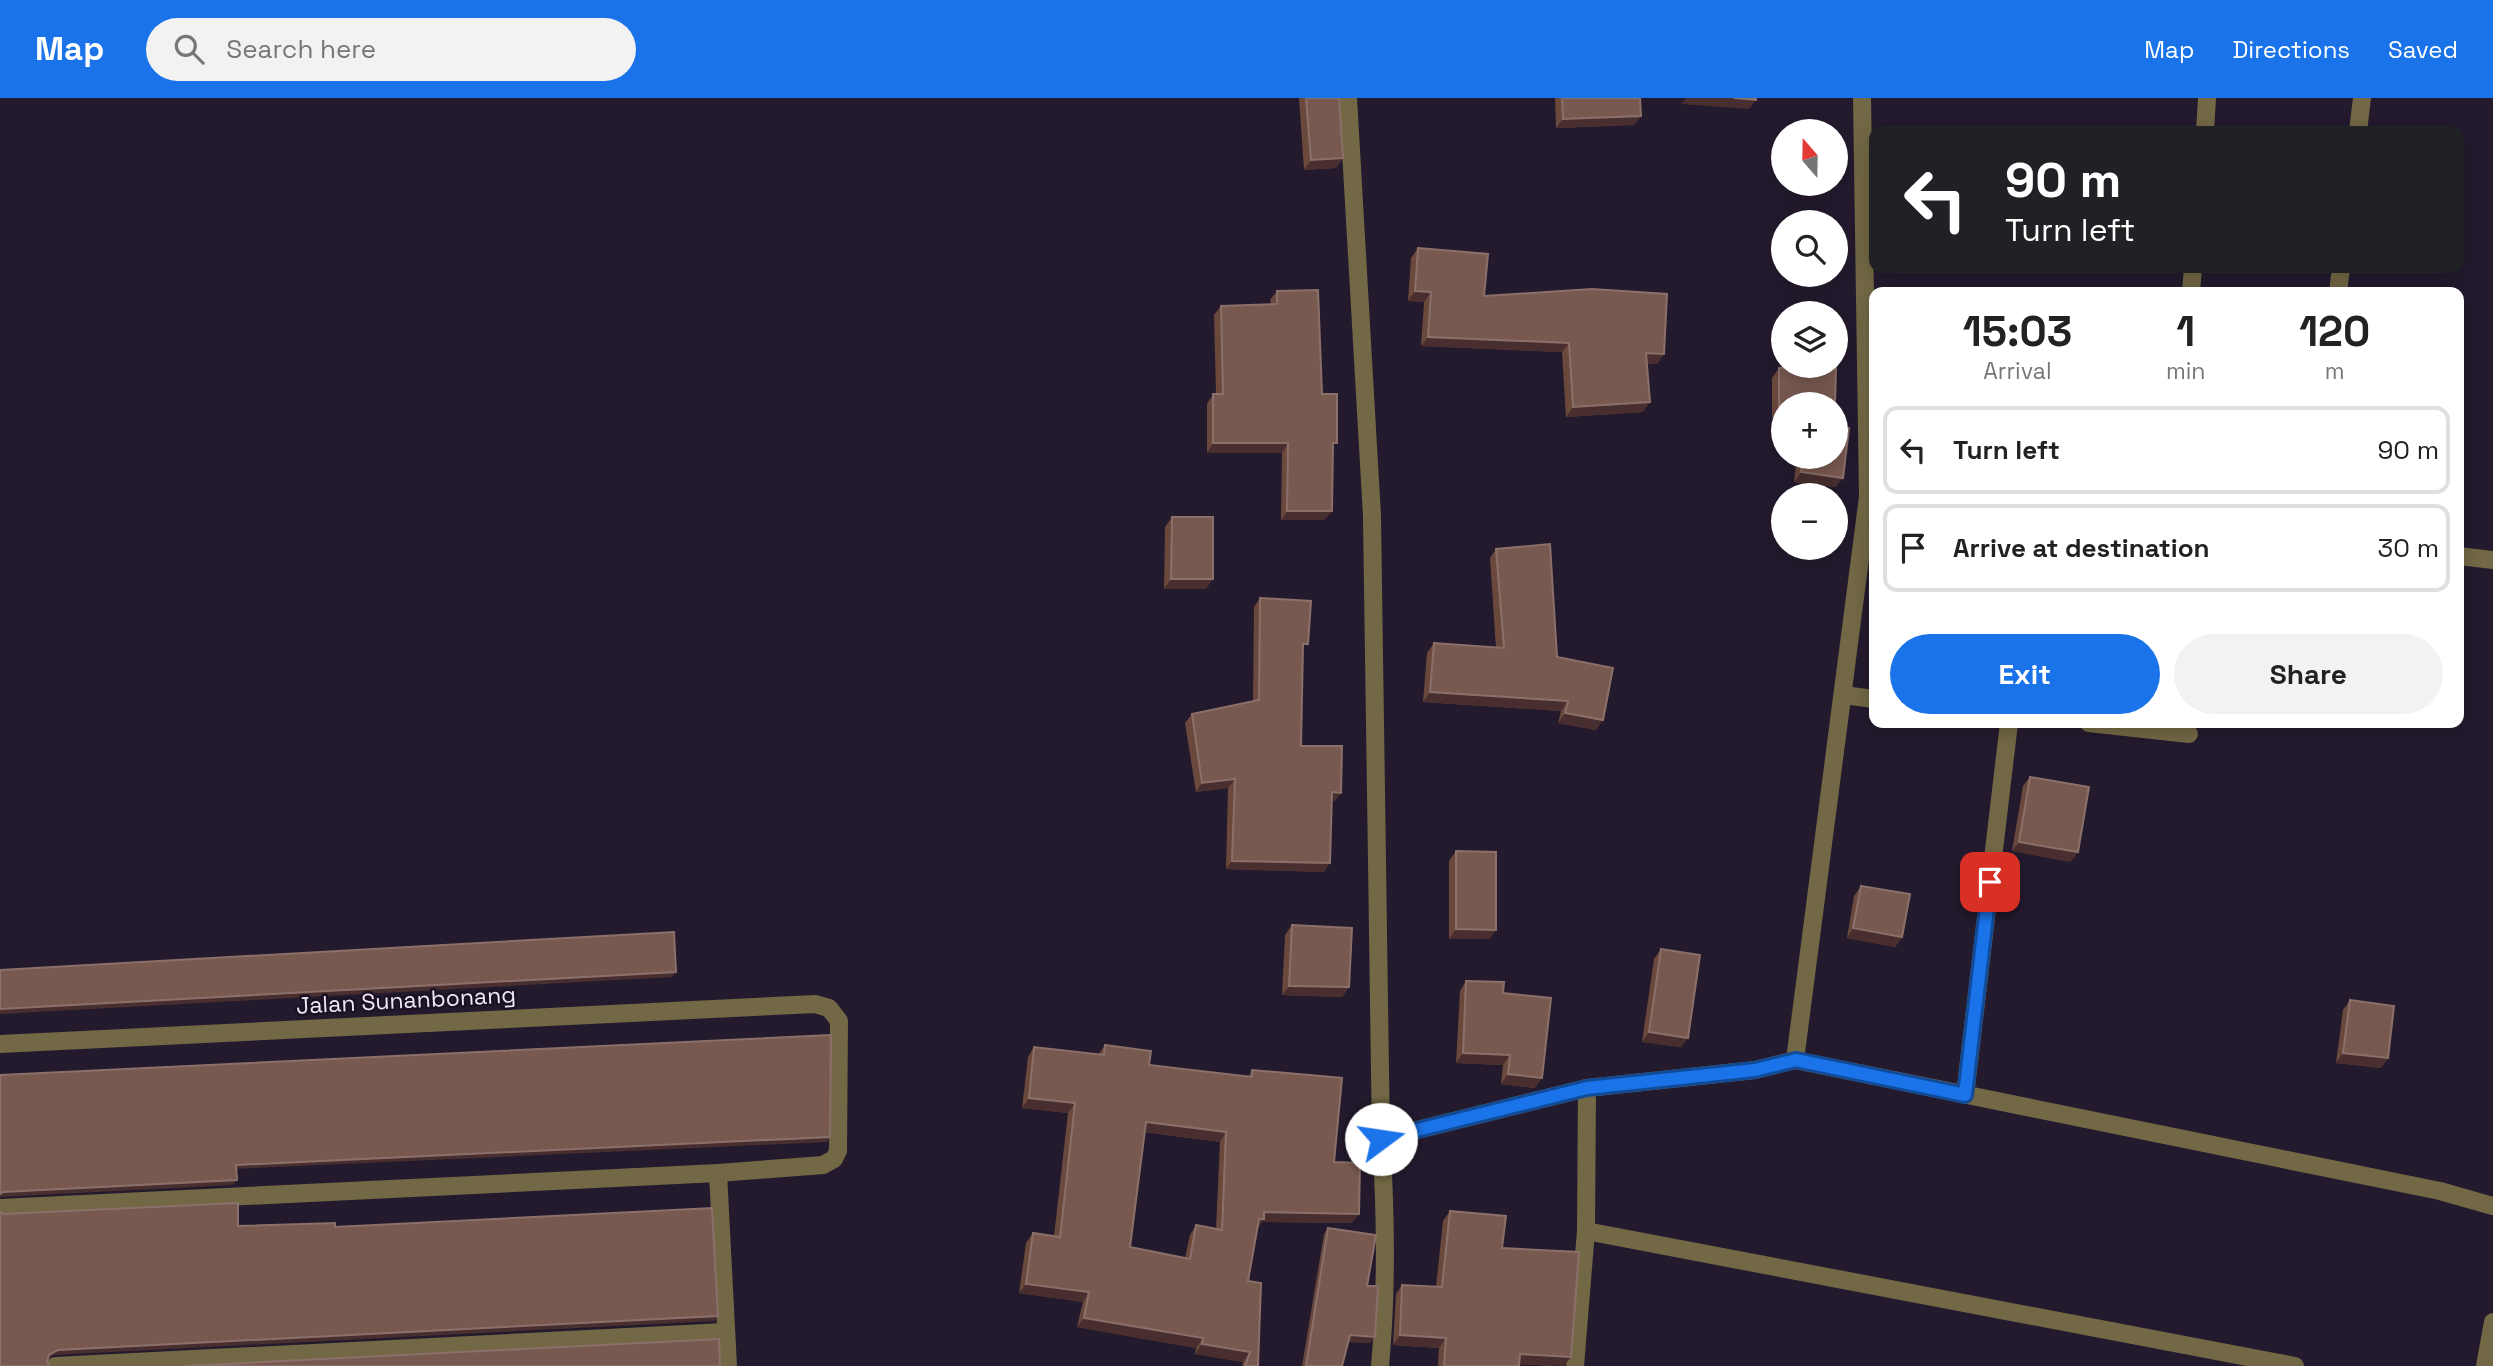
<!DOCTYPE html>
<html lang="en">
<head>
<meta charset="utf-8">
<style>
	:root { --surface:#fff; --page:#f2f2f2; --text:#222; --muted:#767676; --line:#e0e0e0; --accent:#1a73e8 }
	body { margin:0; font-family:"Space Grotesk",sans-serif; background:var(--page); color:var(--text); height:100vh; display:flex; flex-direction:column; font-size:26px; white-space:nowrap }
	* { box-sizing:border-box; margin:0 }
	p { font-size:23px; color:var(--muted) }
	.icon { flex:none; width:38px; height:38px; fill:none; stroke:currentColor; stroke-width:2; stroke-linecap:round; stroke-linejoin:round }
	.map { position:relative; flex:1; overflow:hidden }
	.drawer { position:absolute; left:1869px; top:189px; width:595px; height:441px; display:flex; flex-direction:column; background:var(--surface); border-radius:14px; box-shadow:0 4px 18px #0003 }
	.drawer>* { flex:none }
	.top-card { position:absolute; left:1869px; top:28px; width:595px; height:147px; border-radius:14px; box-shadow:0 4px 18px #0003; background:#202124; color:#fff; overflow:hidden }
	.needle { width:46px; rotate:340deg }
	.buttons { position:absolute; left:1771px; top:21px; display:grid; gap:14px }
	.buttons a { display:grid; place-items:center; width:77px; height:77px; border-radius:50%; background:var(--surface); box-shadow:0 4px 18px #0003; font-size:35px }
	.pin { position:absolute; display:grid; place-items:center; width:60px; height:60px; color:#fff; margin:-30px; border-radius:14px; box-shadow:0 4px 10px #0006 }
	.me { position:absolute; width:77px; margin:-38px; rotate:76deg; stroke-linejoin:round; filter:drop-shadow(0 0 5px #0008) }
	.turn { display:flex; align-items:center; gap:24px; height:147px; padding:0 21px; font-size:32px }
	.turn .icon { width:91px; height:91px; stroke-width:2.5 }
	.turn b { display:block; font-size:49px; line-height:60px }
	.eta { display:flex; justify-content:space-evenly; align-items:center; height:119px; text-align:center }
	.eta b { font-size:42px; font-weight:800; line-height:49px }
	.cta { display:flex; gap:14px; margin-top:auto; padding:14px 21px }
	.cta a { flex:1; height:80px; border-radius:42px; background:var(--accent); color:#fff; font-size:28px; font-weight:800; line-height:80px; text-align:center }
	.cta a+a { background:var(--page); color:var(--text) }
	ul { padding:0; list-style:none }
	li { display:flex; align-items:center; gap:21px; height:88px; margin:0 14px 10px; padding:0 7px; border:4px solid var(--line); border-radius:14px }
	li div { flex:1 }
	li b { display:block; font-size:26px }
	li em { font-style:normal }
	header { display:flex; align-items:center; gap:42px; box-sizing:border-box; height:98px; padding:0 35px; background:var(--accent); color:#fff }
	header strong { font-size:33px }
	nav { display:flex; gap:38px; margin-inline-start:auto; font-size:24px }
	.search { width:490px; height:63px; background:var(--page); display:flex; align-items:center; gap:18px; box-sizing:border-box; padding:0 24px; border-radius:38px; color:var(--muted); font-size:26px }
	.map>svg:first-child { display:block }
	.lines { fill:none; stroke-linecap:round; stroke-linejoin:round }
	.minor { stroke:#726845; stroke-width:18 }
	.tertiary { stroke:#726845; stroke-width:18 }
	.wall { fill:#6a483c; fill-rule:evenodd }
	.shaded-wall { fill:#482e2e }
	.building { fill:#785950; stroke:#8b706a; stroke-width:2; fill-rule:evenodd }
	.route-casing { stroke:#114b97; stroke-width:18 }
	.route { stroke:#1a73e8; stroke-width:12 }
	.labels { text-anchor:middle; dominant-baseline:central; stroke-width:5; stroke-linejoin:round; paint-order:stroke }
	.street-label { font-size:23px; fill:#efe8f6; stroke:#1b1124 }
</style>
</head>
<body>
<header>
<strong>Map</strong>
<div class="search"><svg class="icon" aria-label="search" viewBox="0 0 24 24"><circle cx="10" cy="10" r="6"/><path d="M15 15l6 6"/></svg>Search here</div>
<nav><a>Map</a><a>Directions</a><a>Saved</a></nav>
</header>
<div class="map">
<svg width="2493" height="1268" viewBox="0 0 2493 1268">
	<rect width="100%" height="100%" fill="#241a2e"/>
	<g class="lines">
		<!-- minor -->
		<g class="minor">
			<polyline points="2205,33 2207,0"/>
			<polyline points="2358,33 2362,0"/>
			<polyline points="2191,194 2193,170"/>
			<polyline points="2338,194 2341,170"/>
			<polyline points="2459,458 2493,462"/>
			<polyline points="1843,597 1874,601"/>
			<polyline points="2089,625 2189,636"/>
			<polyline points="0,946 815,906 829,910 839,923 838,1053 834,1061 823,1067 718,1075 0,1110"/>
			<polyline points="1795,962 1868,399 1862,0"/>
			<polyline points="1965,997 2009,625"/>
			<polyline points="1381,1041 1587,990 1755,972 1795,962 2440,1093 2493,1108"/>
			<polyline points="718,1075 728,1268"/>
			<polyline points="1586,1133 2295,1268"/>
			<polyline points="55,1268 725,1234"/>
			<polyline points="1575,1268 1586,1133 1587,990"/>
			<polyline points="2485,1268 2493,1224"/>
		</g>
		<!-- tertiary -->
		<path class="tertiary" d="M1348 0 1372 418 1381 1041C1386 1117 1387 1192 1380 1268"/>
	</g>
	<!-- wall -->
	<g class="wall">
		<polygon points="1299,0 1339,0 1343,60 1336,70 1304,72"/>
		<polygon points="1555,0 1640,0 1641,18 1634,27 1556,30"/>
		<polygon points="1418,150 1484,198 1664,256 1657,266 1647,266 1643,314 1566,319 1562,254 1421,248 1424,204 1408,203 1411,160"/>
		<polygon points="1277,193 1322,296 1333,352 1325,422 1281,422 1282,355 1207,355 1207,306 1213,296 1216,296 1214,217 1221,208 1271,206 1270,202"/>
		<polygon points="1779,270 1783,306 1783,321 1772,321 1772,280"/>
		<polygon points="1797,359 1836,359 1836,389 1794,384"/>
		<polygon points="1172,419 1206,491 1164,491 1165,429"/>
		<polygon points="1496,451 1557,559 1596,632 1558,625 1561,613 1423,604 1427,555 1434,545 1496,550 1490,460"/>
		<polygon points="1260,500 1302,554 1301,648 1335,703 1332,703 1324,774 1226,771 1228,690 1196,694 1185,625 1192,616 1253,603 1254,509"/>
		<polygon points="2030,679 2071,764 2012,753 2023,688"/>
		<polygon points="1456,753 1496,832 1489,841 1449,841 1449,763"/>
		<polygon points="1861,788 1902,839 1895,849 1847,840 1854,798"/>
		<polygon points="1292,827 1349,889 1342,899 1282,897 1285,837"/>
		<polygon points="1661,851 1681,949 1642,944 1654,861"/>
		<polygon points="1466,883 1503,895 1535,990 1501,986 1503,967 1456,965 1460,893"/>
		<polygon points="2350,902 2388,960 2381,970 2336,965 2343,912"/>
		<path d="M1105 947 1149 967 1248 979 1252 972 1334 1064 1352 1125 1262 1124 1257 1131 1248 1183 1258 1268H1242L1243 1264 1195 1256 1196 1250 1077 1229 1083 1204 1019 1195 1026 1145 1033 1135 1054 1138 1068 1015 1022 1010 1028 959 1034 949 1098 957ZM1144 1034 1220 1044 1216 1131 1196 1127 1190 1137 1185 1160 1130 1149Z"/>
		<polygon points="1450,1113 1502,1150 1552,1268 1519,1266 1519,1268 1438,1268 1439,1250 1393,1247 1396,1196 1402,1187 1436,1189 1443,1123"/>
		<polygon points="1328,1130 1367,1188 1370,1245 1349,1244 1342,1268 1302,1268 1324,1136"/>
	</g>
	<!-- shaded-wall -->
	<g class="shaded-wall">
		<polygon points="1686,0 1734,0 1756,2 1749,11 1681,6"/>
		<polygon points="1641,18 1634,27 1556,30 1563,21"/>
		<polygon points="1343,60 1336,70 1304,72 1311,62"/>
		<polygon points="1415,193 1431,194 1424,204 1408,203"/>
		<polygon points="1428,239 1569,245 1562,254 1421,248"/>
		<polygon points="1646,255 1664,256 1657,266 1639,265"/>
		<polygon points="1650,304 1643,314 1566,319 1573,309"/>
		<polygon points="1779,311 1783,311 1783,321 1772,321"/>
		<polygon points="1213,345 1288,345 1282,355 1207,355"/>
		<polygon points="1801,374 1843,380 1836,389 1794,384"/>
		<polygon points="1287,413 1332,413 1325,422 1281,422"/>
		<polygon points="1171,481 1213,481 1206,491 1164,491"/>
		<polygon points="1430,594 1568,603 1561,613 1423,604"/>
		<polygon points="1565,615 1603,622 1596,632 1558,625"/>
		<polygon points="1235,681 1228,690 1196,694 1202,685"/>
		<polygon points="1332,694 1341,695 1335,703 1326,703"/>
		<polygon points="2019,744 2078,754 2071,764 2012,753"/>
		<polygon points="1232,763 1330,765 1324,774 1226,771"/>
		<polygon points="1853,830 1902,839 1895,849 1847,840"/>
		<polygon points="1456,831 1496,832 1489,841 1449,841"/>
		<polygon points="676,874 672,879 0,916 0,911"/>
		<polygon points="1289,888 1349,889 1342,899 1282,897"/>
		<polygon points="1649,934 1688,940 1681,949 1642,944"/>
		<polygon points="1463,955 1510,957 1503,967 1456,965"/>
		<polygon points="2343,955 2388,960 2381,970 2336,965"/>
		<polygon points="1508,976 1542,980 1535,990 1501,986"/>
		<polygon points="1029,1000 1075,1005 1068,1015 1022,1010"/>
		<polygon points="1146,1024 1226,1034 1220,1044 1139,1033"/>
		<polygon points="830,1039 827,1044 233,1071 236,1067"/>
		<polygon points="237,1082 233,1087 0,1099 0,1096 3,1094"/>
		<polygon points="1264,1114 1359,1116 1352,1125 1262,1124 1257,1131 1252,1131"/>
		<polygon points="1026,1186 1089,1194 1083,1204 1019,1195"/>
		<polygon points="718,1218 714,1223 54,1257 45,1262 49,1257 58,1252"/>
		<polygon points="1084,1220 1203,1240 1196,1250 1077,1229"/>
		<polygon points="1350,1237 1375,1239 1370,1245 1346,1244"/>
		<polygon points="1400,1237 1446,1240 1439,1250 1393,1247"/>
		<polygon points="1202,1246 1250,1254 1243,1264 1195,1256"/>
		<polygon points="1520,1256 1571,1259 1564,1268 1513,1266"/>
	</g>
	<!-- building -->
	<g class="building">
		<polygon points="1306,0 1339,0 1343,60 1311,62"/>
		<polygon points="1562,0 1640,0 1641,18 1563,21"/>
		<polygon points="1734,0 1756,0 1756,2"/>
		<polygon points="1418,150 1488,156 1484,198 1592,191 1667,196 1664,256 1646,255 1650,304 1573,309 1569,245 1428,239 1431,194 1415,193"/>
		<polygon points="1318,192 1322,296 1337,296 1337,345 1333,345 1332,413 1287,413 1288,345 1213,345 1213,296 1223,296 1221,208 1277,206 1277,193"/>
		<polygon points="1779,270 1836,270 1835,306 1783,306 1783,311 1779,311"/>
		<polygon points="1836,328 1849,330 1843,380 1801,374 1803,359 1836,359"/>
		<polygon points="1172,419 1213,419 1213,481 1171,481"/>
		<polygon points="1550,446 1557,559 1613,570 1603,622 1565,615 1568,603 1430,594 1434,545 1504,550 1496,451"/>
		<polygon points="1260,500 1311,503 1308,546 1303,546 1301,648 1342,648 1341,695 1332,694 1330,765 1232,763 1235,681 1202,685 1192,616 1259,602"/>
		<polygon points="2030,679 2089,689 2078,754 2019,744"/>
		<polygon points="1456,753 1496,754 1496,832 1456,831"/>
		<polygon points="1861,788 1910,796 1902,839 1853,830"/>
		<polygon points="1292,827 1352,830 1349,889 1289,888"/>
		<polygon points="674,834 676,874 0,911 0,872"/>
		<polygon points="1661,851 1700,857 1688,940 1649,934"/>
		<polygon points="1466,883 1504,884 1503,895 1551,900 1542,980 1508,976 1510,957 1463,955"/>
		<polygon points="2350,902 2394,908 2388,960 2343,955"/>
		<polygon points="831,937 830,1039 236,1067 237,1082 3,1094 0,1096 0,977"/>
		<path d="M1105 947 1151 953 1149 967 1252 979V972L1342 980 1334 1064 1360 1065 1359 1116 1264 1114V1121H1259L1248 1183 1261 1185 1258 1268H1245L1250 1254 1202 1246 1203 1240 1084 1220 1089 1194 1026 1186 1033 1135 1060 1139 1075 1005 1029 1000 1034 949 1104 957ZM1146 1024 1226 1034 1222 1132 1196 1127 1190 1161 1130 1149Z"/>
		<polygon points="238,1105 238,1128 335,1125 335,1129 712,1110 718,1218 58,1252 49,1257 47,1264 50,1268 0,1268 0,1114 4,1116"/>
		<polygon points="1450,1113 1506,1118 1502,1150 1579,1154 1571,1259 1520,1256 1519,1268 1444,1268 1446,1240 1400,1237 1402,1187 1442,1189"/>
		<polygon points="1328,1130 1376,1137 1367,1188 1378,1188 1375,1239 1350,1237 1342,1268 1306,1268"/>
		<polygon points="719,1241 720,1268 185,1268"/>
	</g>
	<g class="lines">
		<defs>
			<polyline id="route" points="1381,1041 1587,990 1755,972 1796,962 1965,997 1990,784"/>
		</defs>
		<!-- route casing -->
		<use href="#route" class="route-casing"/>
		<!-- route -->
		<use href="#route" class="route"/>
	</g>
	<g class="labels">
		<!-- street labels -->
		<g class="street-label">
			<text transform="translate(406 902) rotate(-3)">Jalan Sunanbonang</text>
		</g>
	</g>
</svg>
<div class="buttons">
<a><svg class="needle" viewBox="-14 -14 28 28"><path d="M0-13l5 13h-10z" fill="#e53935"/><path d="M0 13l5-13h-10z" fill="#767676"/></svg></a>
<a><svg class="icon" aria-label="search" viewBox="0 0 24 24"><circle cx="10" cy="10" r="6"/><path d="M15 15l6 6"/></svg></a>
<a><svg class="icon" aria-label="layers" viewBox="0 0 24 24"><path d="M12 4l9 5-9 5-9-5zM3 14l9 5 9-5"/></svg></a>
<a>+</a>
<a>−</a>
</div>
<div class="pin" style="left:1990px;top:784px;background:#d93025"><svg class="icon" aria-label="arrive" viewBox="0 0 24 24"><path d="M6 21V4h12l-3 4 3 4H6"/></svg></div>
<svg class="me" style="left:1381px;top:1041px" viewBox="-20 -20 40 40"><circle r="19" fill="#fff"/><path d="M0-13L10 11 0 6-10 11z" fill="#1a73e8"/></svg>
<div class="top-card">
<div class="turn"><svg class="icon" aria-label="left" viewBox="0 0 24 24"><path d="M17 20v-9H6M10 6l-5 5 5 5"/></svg><div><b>90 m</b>Turn left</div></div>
</div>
<section class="drawer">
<div class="eta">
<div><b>15:03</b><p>Arrival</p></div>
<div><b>1</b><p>min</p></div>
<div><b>120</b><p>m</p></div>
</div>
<ul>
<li><svg class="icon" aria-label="left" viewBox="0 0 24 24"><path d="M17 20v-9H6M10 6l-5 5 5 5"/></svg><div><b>Turn left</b></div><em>90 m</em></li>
<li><svg class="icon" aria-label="arrive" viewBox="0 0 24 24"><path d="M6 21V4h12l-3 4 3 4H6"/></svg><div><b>Arrive at destination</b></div><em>30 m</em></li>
</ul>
<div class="cta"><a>Exit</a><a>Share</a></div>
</section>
</div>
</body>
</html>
